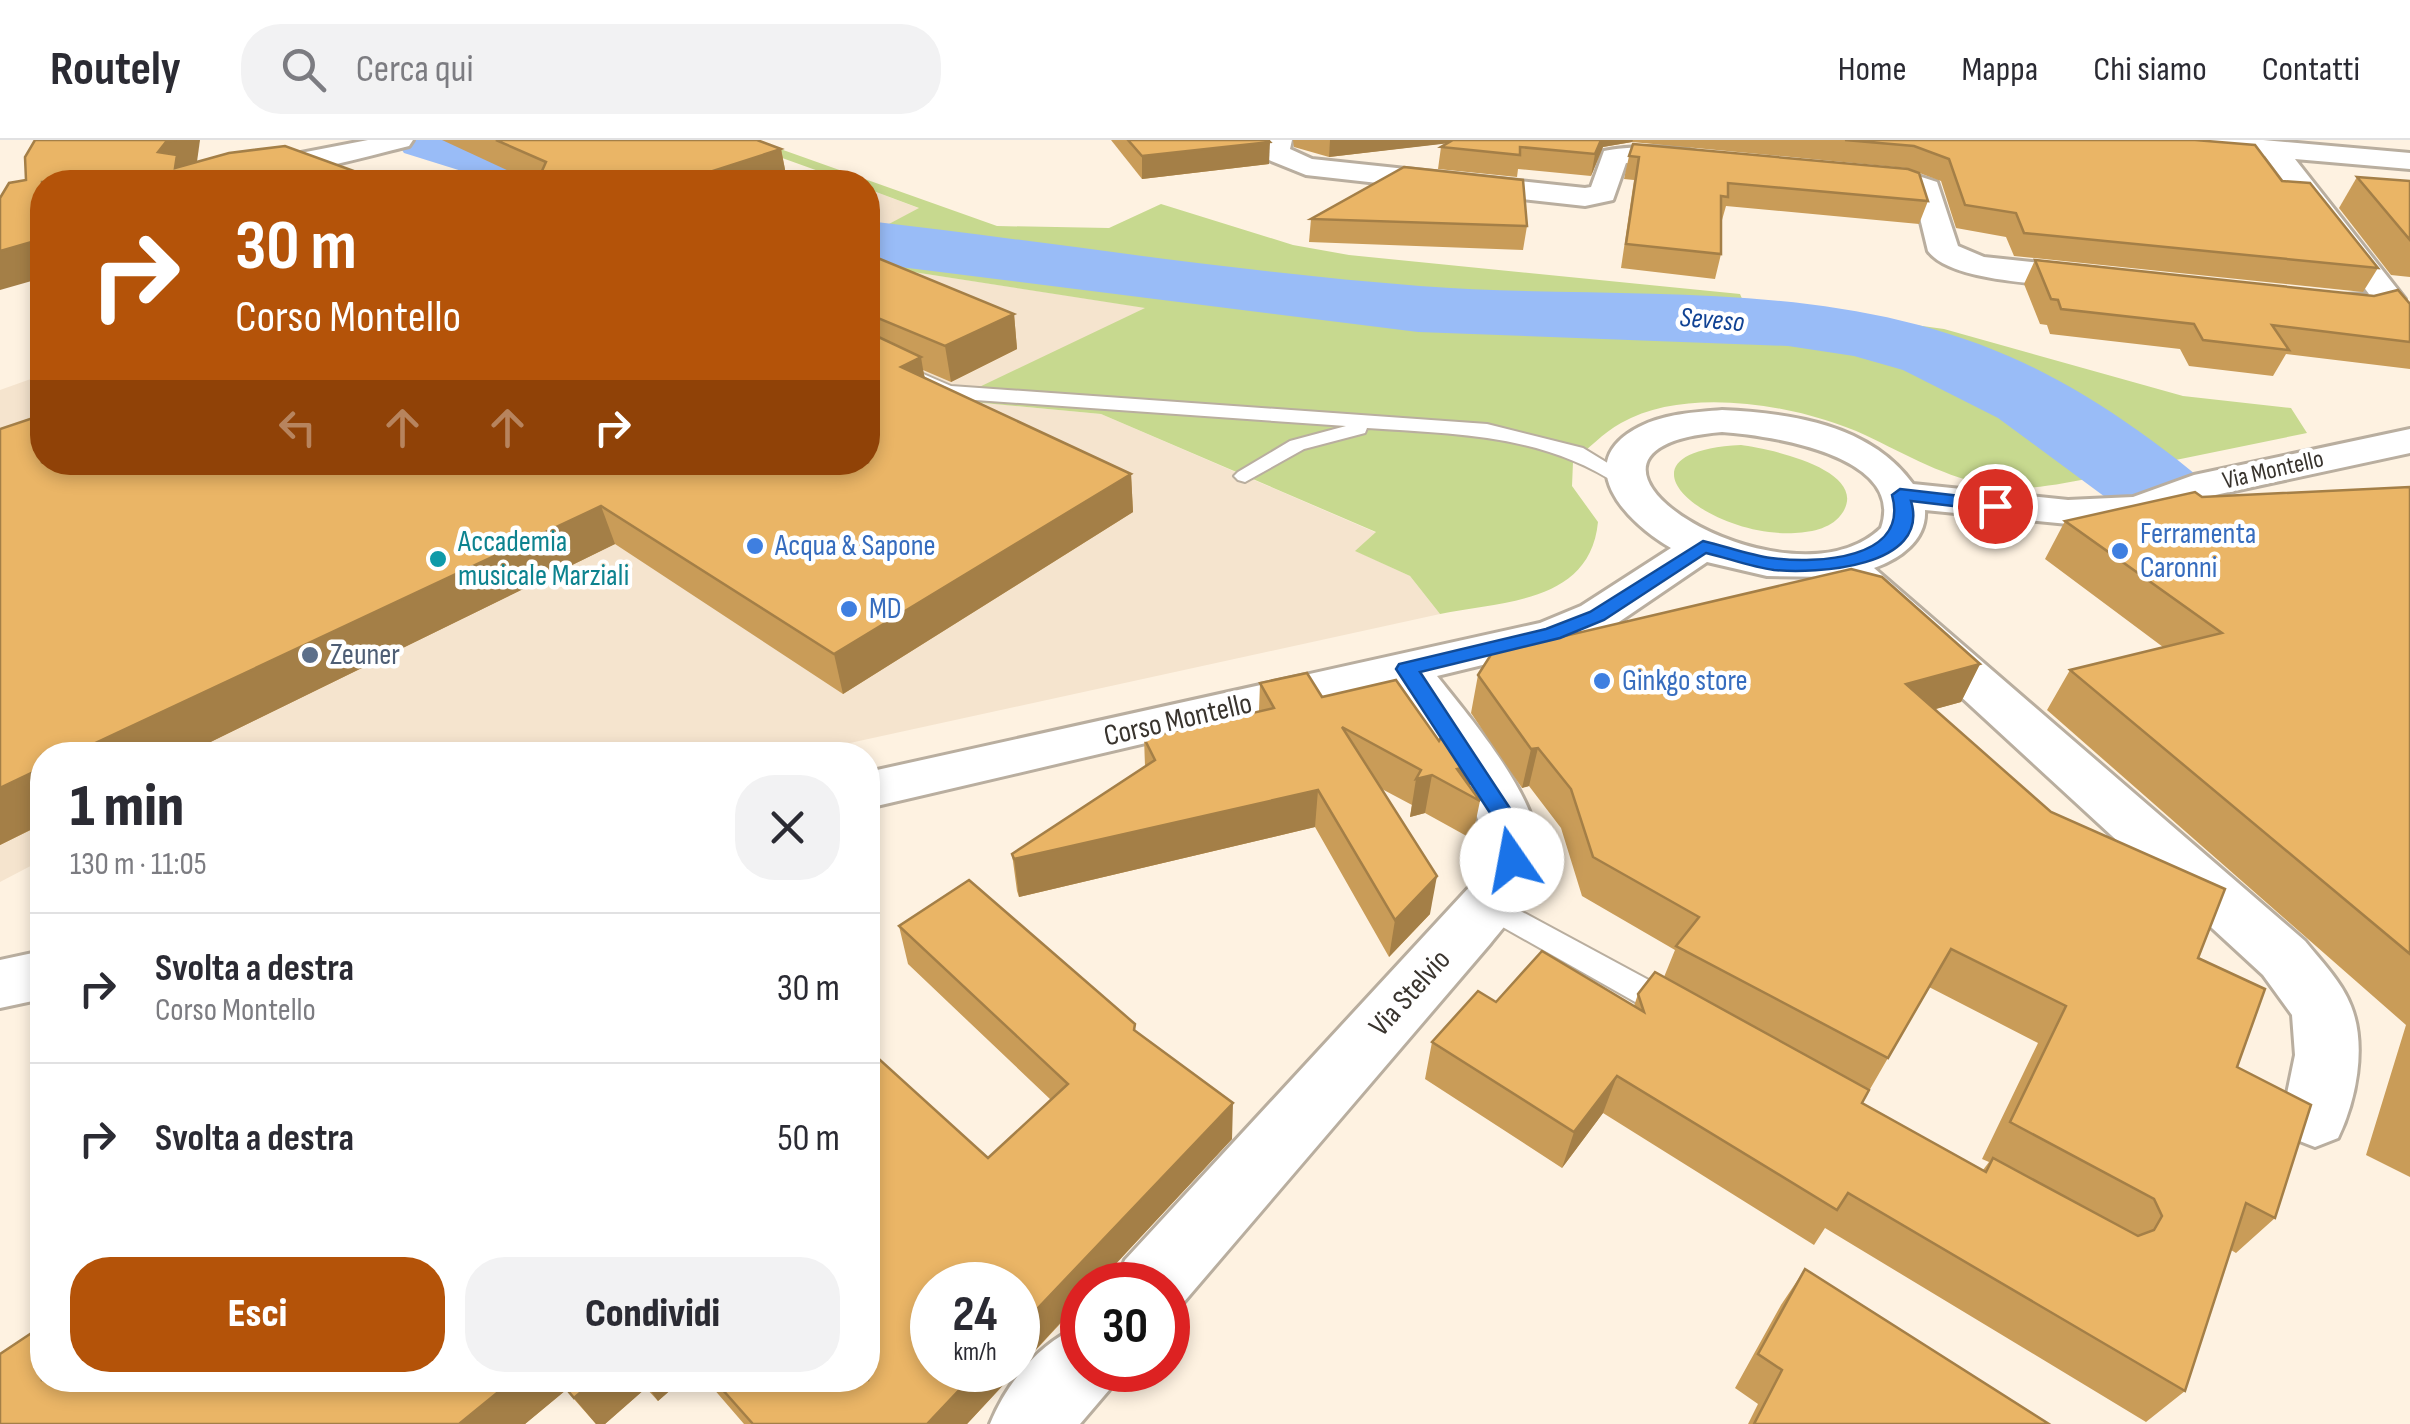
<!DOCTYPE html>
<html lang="it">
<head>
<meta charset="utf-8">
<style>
	:root { --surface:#fff; --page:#f2f2f3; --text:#2b2b33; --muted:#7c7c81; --line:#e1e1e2; --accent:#b45309 }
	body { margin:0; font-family:"Sofia Sans Condensed",sans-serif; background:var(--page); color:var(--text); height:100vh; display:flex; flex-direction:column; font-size:38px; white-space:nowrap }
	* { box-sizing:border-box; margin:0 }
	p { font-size:32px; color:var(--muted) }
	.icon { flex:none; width:55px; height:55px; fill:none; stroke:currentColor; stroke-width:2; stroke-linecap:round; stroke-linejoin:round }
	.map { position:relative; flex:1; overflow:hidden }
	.drawer { position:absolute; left:30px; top:602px; width:850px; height:650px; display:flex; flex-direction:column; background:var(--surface); border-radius:40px; box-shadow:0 5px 15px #0003 }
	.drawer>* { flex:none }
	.hud { position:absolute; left:30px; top:30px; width:850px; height:305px; border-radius:40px; box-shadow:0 5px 15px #0003; background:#b45309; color:#fff; overflow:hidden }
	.speed { position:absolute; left:910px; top:1122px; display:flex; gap:20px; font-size:50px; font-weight:700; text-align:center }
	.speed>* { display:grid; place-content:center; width:130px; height:130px; border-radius:50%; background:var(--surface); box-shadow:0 5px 15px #0003; line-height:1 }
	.speed small { font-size:25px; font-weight:400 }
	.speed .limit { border:15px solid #d22; background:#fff; color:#111 }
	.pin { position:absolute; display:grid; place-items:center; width:85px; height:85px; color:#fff; margin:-42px; border:5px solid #fff; border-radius:50%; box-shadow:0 2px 10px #0007 }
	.me { position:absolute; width:110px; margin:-55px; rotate:348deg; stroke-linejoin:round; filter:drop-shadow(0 0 8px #0008) }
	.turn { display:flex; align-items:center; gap:35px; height:210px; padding:0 40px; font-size:45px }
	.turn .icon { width:130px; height:130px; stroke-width:2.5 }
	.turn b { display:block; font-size:70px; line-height:85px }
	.lanes { display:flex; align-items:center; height:95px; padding:0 40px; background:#0003; justify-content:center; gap:50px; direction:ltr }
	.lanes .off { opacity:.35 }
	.round { display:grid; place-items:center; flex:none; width:105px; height:105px; border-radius:40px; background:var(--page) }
	.head { display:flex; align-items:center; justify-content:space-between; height:170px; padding:0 40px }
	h1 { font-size:60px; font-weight:800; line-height:75px }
	.primary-button { display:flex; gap:20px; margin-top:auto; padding:20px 40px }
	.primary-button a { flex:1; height:115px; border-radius:40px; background:var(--accent); color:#fff; font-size:40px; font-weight:800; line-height:115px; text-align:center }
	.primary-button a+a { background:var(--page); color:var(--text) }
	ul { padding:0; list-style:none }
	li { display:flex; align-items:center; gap:30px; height:150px; padding:0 40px; border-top:2px solid var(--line) }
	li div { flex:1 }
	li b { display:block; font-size:38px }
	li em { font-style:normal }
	header { display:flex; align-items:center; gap:60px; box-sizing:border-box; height:140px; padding:0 50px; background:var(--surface); border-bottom:2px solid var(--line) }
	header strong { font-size:48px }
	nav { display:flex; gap:55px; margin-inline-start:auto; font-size:35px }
	.search { width:700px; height:90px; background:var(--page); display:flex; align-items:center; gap:25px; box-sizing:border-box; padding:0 35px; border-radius:40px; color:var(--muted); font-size:38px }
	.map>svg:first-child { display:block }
	.built { fill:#f5e4ce }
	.green { fill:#c7d98f }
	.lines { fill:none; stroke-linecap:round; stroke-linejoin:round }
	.river { fill:#99bcf7; fill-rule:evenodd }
	.service-casing { stroke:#b9ae9f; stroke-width:4 }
	.minor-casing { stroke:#b9ae9f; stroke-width:6 }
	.service { fill:#fff; fill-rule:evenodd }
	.minor { fill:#fff; fill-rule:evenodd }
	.wall { fill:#c99c58; fill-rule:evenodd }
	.shaded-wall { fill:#a47f47 }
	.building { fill:#eab566; stroke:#a47f47; stroke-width:2.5 }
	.route { fill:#1a73e8; stroke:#114b97; stroke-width:2.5 }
	.shop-dot { fill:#3f7fe0; stroke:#fff; stroke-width:4 }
	.culture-dot { fill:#0f9aa8; stroke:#fff; stroke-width:4 }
	.service-dot { fill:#5c6f8a; stroke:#fff; stroke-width:4 }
	.labels { text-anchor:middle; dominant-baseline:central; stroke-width:9; stroke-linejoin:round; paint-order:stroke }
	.far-street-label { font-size:25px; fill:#39342e; stroke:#fff }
	.far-water-label { font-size:28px; font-style:italic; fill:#114394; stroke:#fff }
	.shop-label { font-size:30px; fill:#366cbe; stroke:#fff; text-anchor:start }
	.culture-label { font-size:30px; fill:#0d838f; stroke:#fff; text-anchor:start }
	.service-label { font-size:30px; fill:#4e5e75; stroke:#fff; text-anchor:start }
	.street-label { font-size:30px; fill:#39342e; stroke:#fff }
</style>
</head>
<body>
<header>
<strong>Routely</strong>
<div class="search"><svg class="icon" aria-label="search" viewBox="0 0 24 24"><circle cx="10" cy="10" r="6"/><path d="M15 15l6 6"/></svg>Cerca qui</div>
<nav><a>Home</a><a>Mappa</a><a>Chi siamo</a><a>Contatti</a></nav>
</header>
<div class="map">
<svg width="2410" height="1284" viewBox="0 0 2410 1284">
	<rect width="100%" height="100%" fill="#fef2e1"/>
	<!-- built -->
	<g class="built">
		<polygon points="868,49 921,69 887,85 879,93 868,92"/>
		<polygon points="868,125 1147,168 954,260 1101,274 1377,393 1356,411 1410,436 1440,474 795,615 42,615 42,720 0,742 0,250 42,235 42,322 868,322"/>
	</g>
	<!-- green -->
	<g class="green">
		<polygon points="732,0 755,0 997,86 1109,88 1161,64 1293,105 1349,115 1740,154 1743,161 1944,189 2183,256 2291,268 2307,293 2161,323 2033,236 1974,208 1912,189 1714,163 1407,156 1270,133 1089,118 879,93 887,85 919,68 868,49 868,42 849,42"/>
		<path d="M868 113 1382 182 1600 198H1739L1864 208 1939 230 2098 337C2062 343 2029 352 1993 346 1946 338 1907 315 1865 295 1799 265 1687 245 1621 283 1603 293 1588 309 1573 322L1572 346 1598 382C1590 463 1504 461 1440 474L1410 436 1355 411 1376 392 1101 274 952 260 1145 168 868 125Z"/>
		<path d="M1741 305C1766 308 1869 329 1843 372 1833 388 1813 392 1795 393 1707 398 1603 312 1741 305Z"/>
	</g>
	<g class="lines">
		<!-- river -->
		<g class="river">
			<polygon points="395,0 490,0 585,28 594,42 497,42 404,13"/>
			<path d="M868 81C1052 102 1235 132 1420 146 1624 162 1832 133 2024 223 2113 265 2198 332 2269 399 2318 446 2360 499 2410 544V649L2369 637 2298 562 2201 443 2120 368 1998 278 1903 230 1854 216 1788 206 1418 192 868 123Z"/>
		</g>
		<defs>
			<g id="service">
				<path d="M868 210 951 246 1487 284 1583 308 1637 341 1626 347 1619 345C1542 294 1456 294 1367 288L1365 293 1304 309 1245 342 1238 340 1234 336 1238 332 1290 301 1346 286 947 258 868 223Z"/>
				<polygon points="1489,754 1682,858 1687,867 1682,876 1671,880 1660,876 1478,773 1474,765 1478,757"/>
			</g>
			<g id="minor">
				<path d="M368 0H413L409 6C334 25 256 47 178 42L182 36 192 34Z"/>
				<path d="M1266 0H1292L1290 9 1312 19 1585 48 1591 47 1604 11C1627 6 1697 3 1713 20L1699 28 1626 23 1613 60 1585 66 1306 35 1269 20 1262 6Z"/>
				<polygon points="2158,0 2263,0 2410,13 2410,29 2295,19 2405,159 2401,166 2359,177 2314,170 2309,163 2314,156 2369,154 2265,16 2171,8"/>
				<path d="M1852 27 1906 32 1937 42 1958 106 1984 117 2099 129 2110 132 2115 139 2110 146 2099 149C2059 144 1952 144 1928 111L1914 53 1842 41 1838 35 1842 29Z"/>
				<path d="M1722 270C1790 273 1870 284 1913 344L2068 360 2133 357 2194 335 2410 289V313L2206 357 2202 358 2210 367 2204 376 2189 379 2068 384 1925 370C1927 400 1900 419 1874 428L2305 801C2321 821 2342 842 2351 866 2367 906 2356 961 2338 998L2315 1007 2292 998 2282 978 2295 915 2292 875 2263 835 1831 437 1767 436 1707 422 1613 486 1569 504 1437 536C1470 578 1549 668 1538 724 1533 754 1508 782 1490 804L1177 1170 1168 1174V1145H1115L1125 1120 1474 742C1512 687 1425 591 1394 545L868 668V632L1540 483 1581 466 1671 408C1627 383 1569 323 1639 287 1664 274 1695 272 1722 270ZM1722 292C1767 295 1907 315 1881 388 1787 478 1514 309 1722 292Z"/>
				<polygon points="42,811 42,859 0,868 0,820"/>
				<path d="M1082 1185V1230H1117L1109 1250 1080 1284H990C1007 1242 1040 1202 1082 1185Z"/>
			</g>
		</defs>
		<!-- service casing -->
		<use href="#service" class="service-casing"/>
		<!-- minor casing -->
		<use href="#minor" class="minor-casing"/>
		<!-- service -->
		<use href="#service" class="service"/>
		<!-- minor -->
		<use href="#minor" class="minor"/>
	</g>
	<!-- wall -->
	<g class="wall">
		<polygon points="442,0 757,0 781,9 787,40 778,42 533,42"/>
		<polygon points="1111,0 1268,0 1269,24 1142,39"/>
		<polygon points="1293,0 2195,0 2282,41 2378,128 2363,152 2014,116 2006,97 1956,88 1941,41 1906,28 1632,2 1603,7 1591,36 1518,29 1517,37 1438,29 1441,7 1447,3 1329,17 1294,7"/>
		<polygon points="1629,16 1928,61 1919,84 1726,66 1722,80 1721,114 1715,139 1621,128 1634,40 1624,39"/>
		<polygon points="2357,37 2410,41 2410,137 2391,135 2339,68"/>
		<polygon points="1311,79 1527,86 1523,110 1309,102"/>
		<polygon points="868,114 1014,174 1017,209 951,242 923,230 925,238 1131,334 1133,372 843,554 615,404 0,705 0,289 868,322"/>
		<polygon points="2035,120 2410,164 2410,229 2286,214 2273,236 2189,226 2180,209 2050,194 2047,185 2040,184 2024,144"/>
		<polygon points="2410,347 2410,1037 2366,1015 2406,885 2047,570 2070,530 2163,507 2045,419 2065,381 2202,357"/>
		<path d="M1980 524 1961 562 1935 569 2198 818 2237 927 2275 1078 2236 1113 2231 1110 2185 1251 2146 1282 1825 1088 1814 1105 1603 973 1562 1028 1425 939 1432 902 1496 862 1634 866 1638 854 1664 837 1675 810 1582 756 1561 688 1529 646 1522 648 1471 573 1478 535ZM1929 847 2038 903 1982 1019 1989 1022 1983 1030 1862 963Z"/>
		<polygon points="1260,543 1322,557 1439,601 1474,625 1470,646 1480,661 1472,699 1425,673 1410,677 1412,665 1380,648 1430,774 1389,817 1315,687 1019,757 1017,751 1012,714 1145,626 1144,598 1259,571"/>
		<polygon points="899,786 1136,891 1232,999 967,1284 744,1284 706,1240 868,1240 988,1018 1051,960 908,824"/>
		<polygon points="1805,1129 2049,1284 1748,1284 1758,1264 1735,1248 1781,1165"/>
		<polygon points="42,1240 682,1240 658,1261 646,1248 605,1284 596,1284 566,1250 525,1284 0,1284"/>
	</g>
	<!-- shaded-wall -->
	<g class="shaded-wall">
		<polygon points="176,0 200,0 196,29 179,36 158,12 166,2"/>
		<polygon points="1330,0 1476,0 1329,17"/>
		<polygon points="1601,0 1633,0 1632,2 1603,7 1591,36 1595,14"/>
		<polygon points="1270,2 1269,24 1142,39 1142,16"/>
		<polygon points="781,9 787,40 778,42 686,42 685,40"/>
		<polygon points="42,99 42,138 0,150 0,111"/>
		<polygon points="1014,174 1017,209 951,242 945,206"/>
		<polygon points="921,217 927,253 901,227"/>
		<polygon points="1131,334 1133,372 843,554 834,514"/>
		<polygon points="601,366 615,404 184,615 70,615"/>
		<polygon points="1980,524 1961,562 1889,582 1906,544"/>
		<polygon points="1538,608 1529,646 1522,648 1531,609"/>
		<polygon points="1474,625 1468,655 1457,629"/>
		<polygon points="42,628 42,684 0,705 0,648"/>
		<polygon points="1432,635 1425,673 1410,677 1416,639"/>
		<polygon points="1318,650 1315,687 1019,757 1014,719"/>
		<polygon points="1437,736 1430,774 1389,817 1395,780"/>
		<polygon points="1617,936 1603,973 1562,1028 1574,992"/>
		<polygon points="1233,963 1232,999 1096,1145 1082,1145 1082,1159 1018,1229 1018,1189"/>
		<polygon points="978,1230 1017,1230 967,1284 927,1284"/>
		<polygon points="513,1240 559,1240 566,1250 525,1284 459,1284"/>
		<polygon points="595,1240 640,1240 646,1248 605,1284 596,1284 574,1258"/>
		<polygon points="643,1240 682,1240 658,1261"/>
	</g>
	<!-- building -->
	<g class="building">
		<polygon points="35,0 176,0 166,2 158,12 177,15 175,28 229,13 285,6 384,42 42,42 42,99 0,111 0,58 9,43 26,40 25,17"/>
		<polygon points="496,0 757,0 781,9 685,40 692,42 537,42 546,22"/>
		<polygon points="1128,0 1268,0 1270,2 1142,16"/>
		<polygon points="1453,0 1601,0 1595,14 1520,7 1520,15 1441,7"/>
		<polygon points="1845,0 2195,0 2255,5 2282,41 2310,43 2378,128 2024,93 2016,73 1965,65 1949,19 1914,6"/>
		<polygon points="1633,4 1908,29 1919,33 1928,61 1728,43 1728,57 1721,56 1721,114 1626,104 1639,17 1629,16"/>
		<polygon points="1404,27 1523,40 1527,86 1311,79"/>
		<polygon points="2357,37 2410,41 2410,100"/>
		<polygon points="868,114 1014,174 945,206 868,174"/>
		<polygon points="2035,120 2374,156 2398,150 2410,164 2410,202 2272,185 2289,210 2203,200 2194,184 2061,169 2058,160 2051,159"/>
		<polygon points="868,192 921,217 901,227 1131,334 834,514 601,366 70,615 42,615 42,628 0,648 0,289 42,275 42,322 868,322"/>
		<polygon points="2410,347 2410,814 2070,530 2222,493 2065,381 2195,352 2202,357"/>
		<polygon points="1851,429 1882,437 1980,524 1906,544 2051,672 2225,749 2198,818 2265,849 2237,927 2311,965 2275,1078 2246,1063 2185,1251 1848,1053 1837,1070 1617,936 1574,992 1432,902 1478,851 1496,862 1542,811 1644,872 1638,854 1655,832 1869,950 1862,963 1986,1032 1993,1018 2138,1096 2154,1090 2162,1076 2154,1059 2010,982 2066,866 1951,809 1888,918 1676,806 1699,777 1593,717 1571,649 1538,608 1531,609 1478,535 1492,513"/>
		<polygon points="1307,533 1322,557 1396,540 1439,601 1450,583 1474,625 1457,629 1480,661 1432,635 1416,639 1421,630 1342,587 1437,736 1395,780 1318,650 1014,719 1012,714 1155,620 1144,598 1274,568 1260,543"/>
		<polygon points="969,740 1135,884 1134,890 1233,963 1018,1189 1018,1145 932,1145 932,1230 978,1230 927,1284 753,1284 714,1240 868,1240 868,909 988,1018 1068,944 899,786"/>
		<polygon points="1805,1129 2049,1284 1754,1284 1782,1230 1758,1214"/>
		<polygon points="42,1186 42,1240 513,1240 459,1284 0,1284 0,1214"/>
		<polygon points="559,1240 595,1240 574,1258"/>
	</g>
	<!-- route -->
	<path class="route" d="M1900 349 1995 360 2004 366 1995 371 1911 361C1931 428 1815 434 1774 430 1751 427 1728 418 1706 413L1604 480 1560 498 1420 532 1519 682 1524 720 1521 727H1504L1496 682 1396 529 1399 524 1546 489 1590 472 1703 401C1725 406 1749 415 1771 418 1816 424 1910 420 1892 355Z"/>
	<!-- markers -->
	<g class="shop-dot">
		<circle cx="755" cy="406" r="10"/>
		<circle cx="2120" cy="411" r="10"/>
		<circle cx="849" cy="469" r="10"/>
		<circle cx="1602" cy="541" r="10"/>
	</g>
	<circle class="culture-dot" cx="438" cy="419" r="10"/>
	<circle class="service-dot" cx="310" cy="515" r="10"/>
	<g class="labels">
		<!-- far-street labels -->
		<g class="far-street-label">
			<text transform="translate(2273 330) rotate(-13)">Via Montello</text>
		</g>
		<!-- far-water labels -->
		<g class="far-water-label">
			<text transform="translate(1712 180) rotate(5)">Seveso</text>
		</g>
		<!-- shop labels -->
		<g class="shop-label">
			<text x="2140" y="394">Ferramenta<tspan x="2140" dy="34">Caronni</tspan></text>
			<text x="775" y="406">Acqua &amp; Sapone</text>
			<text x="869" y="469">MD</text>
			<text x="1622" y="541">Ginkgo store</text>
		</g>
		<!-- culture labels -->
		<g class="culture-label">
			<text x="458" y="402">Accademia<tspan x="458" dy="34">musicale Marziali</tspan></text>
		</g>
		<!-- service labels -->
		<g class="service-label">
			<text x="330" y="515">Zeuner</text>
		</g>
		<!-- street labels -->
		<g class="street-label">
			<text transform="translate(1178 580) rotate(-13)">Corso Montello</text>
			<text transform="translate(1410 853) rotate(-48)">Via Stelvio</text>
		</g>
	</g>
</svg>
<div class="speed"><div>24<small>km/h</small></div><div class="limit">30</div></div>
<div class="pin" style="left:1995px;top:366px;background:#d93025"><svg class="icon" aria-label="arrive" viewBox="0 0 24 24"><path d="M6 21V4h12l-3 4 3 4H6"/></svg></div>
<svg class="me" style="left:1512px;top:720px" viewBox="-20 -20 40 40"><circle r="19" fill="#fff"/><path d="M0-13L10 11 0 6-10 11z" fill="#1a73e8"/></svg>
<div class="hud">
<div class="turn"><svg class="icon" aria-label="right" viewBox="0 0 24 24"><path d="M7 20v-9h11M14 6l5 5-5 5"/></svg><div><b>30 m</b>Corso Montello</div></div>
<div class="lanes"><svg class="icon off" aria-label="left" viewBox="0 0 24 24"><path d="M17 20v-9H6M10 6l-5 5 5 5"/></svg><svg class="icon off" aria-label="ahead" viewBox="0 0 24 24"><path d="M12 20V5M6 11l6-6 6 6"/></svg><svg class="icon off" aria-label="ahead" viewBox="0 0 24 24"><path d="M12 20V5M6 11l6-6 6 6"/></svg><svg class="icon" aria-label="right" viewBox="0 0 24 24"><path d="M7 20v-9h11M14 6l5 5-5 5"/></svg></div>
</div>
<section class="drawer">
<div class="head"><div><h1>1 min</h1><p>130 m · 11:05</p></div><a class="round"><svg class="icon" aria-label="close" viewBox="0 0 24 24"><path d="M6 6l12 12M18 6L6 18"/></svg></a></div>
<ul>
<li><svg class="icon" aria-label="right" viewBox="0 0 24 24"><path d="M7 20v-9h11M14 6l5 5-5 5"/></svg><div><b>Svolta a destra</b><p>Corso Montello</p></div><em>30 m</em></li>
<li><svg class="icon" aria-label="right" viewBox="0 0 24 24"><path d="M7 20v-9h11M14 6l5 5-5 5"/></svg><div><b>Svolta a destra</b></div><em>50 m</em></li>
</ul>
<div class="primary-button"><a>Esci</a><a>Condividi</a></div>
</section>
</div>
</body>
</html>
